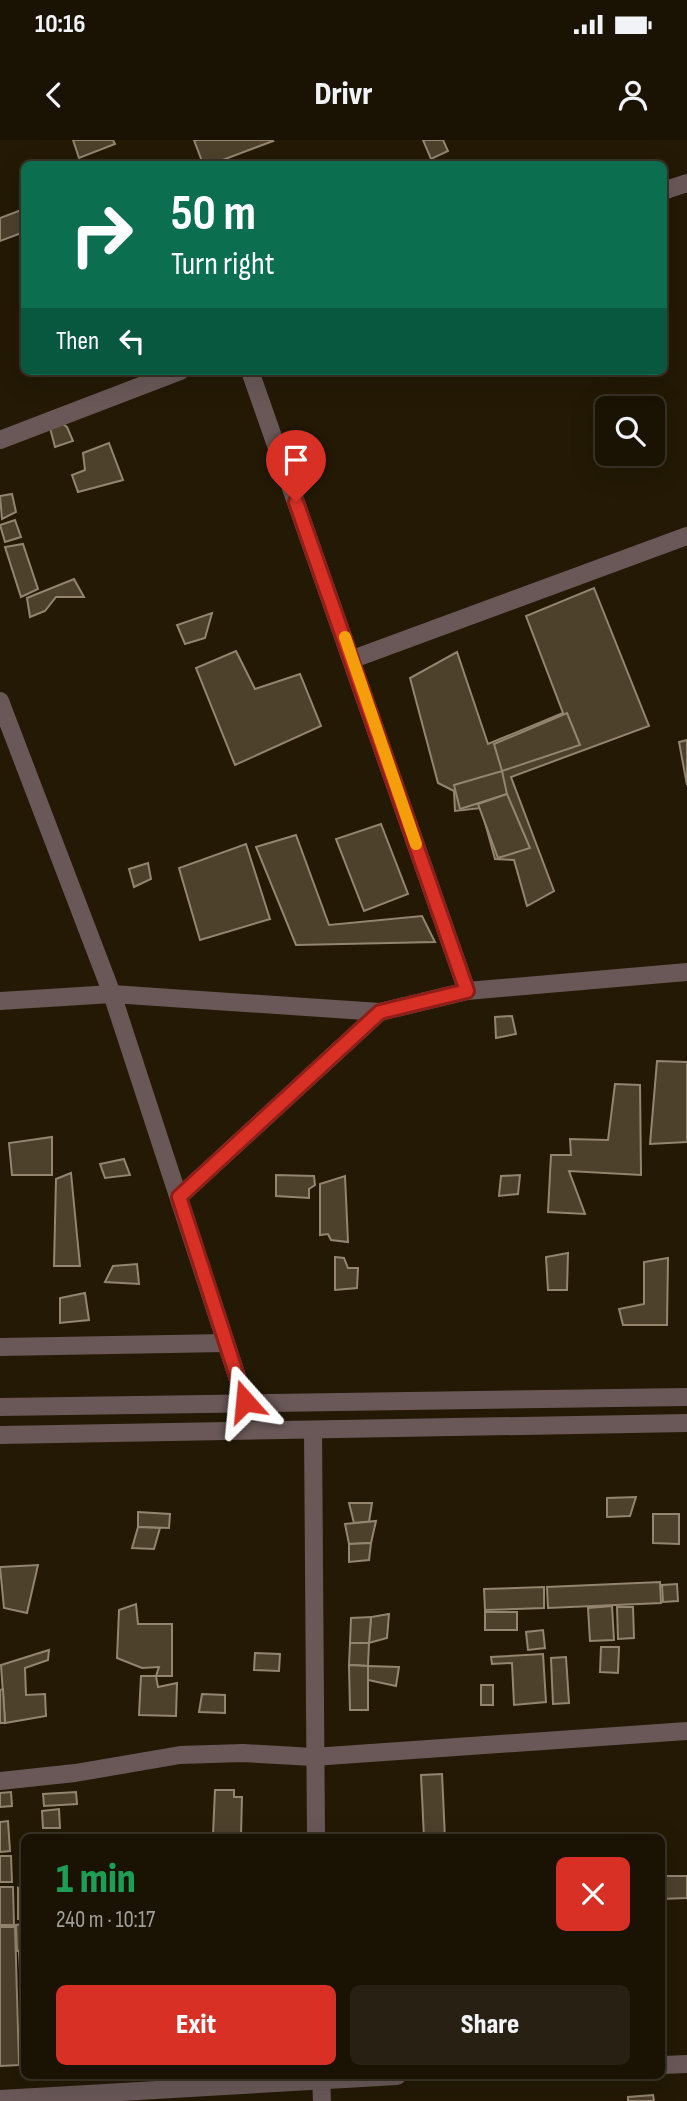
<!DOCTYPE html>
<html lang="en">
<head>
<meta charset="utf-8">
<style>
	:root { --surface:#1a1304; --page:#272013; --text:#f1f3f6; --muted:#9f9e9a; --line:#383226; --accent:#d93025 }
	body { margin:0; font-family:"Sofia Sans Condensed",sans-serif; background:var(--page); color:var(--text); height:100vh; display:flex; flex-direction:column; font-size:26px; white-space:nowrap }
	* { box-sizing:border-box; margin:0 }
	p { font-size:23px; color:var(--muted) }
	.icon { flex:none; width:38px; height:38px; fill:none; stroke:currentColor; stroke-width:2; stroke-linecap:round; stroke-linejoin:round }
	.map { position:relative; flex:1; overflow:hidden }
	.side { position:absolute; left:21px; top:1694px; width:644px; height:245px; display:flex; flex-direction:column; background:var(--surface); border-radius:10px; box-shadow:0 7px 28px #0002,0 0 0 2px var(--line) }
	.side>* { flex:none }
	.guide { position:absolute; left:21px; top:21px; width:646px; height:214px; border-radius:10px; box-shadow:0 7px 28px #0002,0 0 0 2px var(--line); background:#0b6e4f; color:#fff; overflow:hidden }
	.buttons { position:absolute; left:595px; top:256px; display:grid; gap:14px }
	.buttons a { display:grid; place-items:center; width:70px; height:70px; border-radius:10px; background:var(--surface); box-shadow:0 7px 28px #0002,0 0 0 2px var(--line); font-size:35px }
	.pin { position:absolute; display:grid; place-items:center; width:60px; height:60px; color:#fff; margin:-72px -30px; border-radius:50% 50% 50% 0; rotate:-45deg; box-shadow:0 0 7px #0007 }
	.pin .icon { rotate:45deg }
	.me { position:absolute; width:77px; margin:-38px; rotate:342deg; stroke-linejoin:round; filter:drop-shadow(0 0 5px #0008) }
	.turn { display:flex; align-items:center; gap:24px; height:147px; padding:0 35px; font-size:32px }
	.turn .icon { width:91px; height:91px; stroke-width:2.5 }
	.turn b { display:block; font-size:49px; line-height:60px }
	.then { display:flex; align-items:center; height:66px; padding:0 35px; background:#0003; gap:14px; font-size:26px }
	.round { display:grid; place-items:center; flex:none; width:74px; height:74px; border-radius:10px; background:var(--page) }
	.summary { display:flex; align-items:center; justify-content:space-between; height:119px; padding:0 35px }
	h1 { font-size:42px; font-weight:800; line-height:52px; color:#1e9e55 }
	.button { display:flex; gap:14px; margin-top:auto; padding:14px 35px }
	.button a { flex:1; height:80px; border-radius:10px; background:var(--accent); color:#fff; font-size:28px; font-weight:800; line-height:80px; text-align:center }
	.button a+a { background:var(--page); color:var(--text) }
	.status { display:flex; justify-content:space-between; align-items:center; height:49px; padding:0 35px; background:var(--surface); direction:ltr }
	.status svg { height:19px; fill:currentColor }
	header { display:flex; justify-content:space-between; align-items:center; height:91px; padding:0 35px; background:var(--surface); font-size:32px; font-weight:800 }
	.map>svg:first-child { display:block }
	.building { fill:#4d412c; stroke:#93856e; stroke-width:2 }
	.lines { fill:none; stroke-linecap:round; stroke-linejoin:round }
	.street { stroke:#695857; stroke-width:18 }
	.route-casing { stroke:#8d1f18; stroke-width:18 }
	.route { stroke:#d93025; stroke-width:12 }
	.slow { stroke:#f59e0b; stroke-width:12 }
</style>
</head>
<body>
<div class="status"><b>10:16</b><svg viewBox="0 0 49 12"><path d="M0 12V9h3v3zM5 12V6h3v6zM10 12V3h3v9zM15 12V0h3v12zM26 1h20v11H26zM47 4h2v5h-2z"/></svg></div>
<header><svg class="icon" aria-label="back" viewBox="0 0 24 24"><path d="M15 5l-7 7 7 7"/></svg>Drivr<svg class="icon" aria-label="person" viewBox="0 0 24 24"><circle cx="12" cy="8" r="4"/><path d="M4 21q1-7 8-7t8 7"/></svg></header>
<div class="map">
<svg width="687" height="1961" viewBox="0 0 687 1961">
	<rect width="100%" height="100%" fill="#231905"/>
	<!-- building -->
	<g class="building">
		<polygon points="73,0 113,0 115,4 79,18"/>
		<polygon points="194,0 272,0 273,1 212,24 203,24"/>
		<polygon points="423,0 443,0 448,11 431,19"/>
		<polygon points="24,69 24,92 0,101 0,78"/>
		<polygon points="55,279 67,287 73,301 55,307 50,288"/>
		<polygon points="109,303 123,340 78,352 72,335 85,330 83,313"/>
		<polygon points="12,354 16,372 2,379 0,356"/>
		<polygon points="15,380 21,397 5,402 0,385"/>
		<polygon points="23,404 38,449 21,457 5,407"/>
		<polygon points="74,439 84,457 56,457 45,471 30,477 27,458"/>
		<polygon points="594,448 649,586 511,637 554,751 527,766 514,720 495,719 481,668 455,671 454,651 438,643 410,538 457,512 488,604 563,573 526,476"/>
		<polygon points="212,473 205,498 185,504 177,485"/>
		<polygon points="236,511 255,549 300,534 321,586 235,625 196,528"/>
		<polygon points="567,573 580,605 502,631 494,604"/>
		<polygon points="687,600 687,645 679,602"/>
		<polygon points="502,631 507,654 460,669 454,645"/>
		<polygon points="507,654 530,708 498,718 478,664"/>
		<polygon points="381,684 408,754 364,771 336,699"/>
		<polygon points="296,695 329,785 422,776 435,802 296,805 256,707"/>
		<polygon points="246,704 270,779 200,800 179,728"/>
		<polygon points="148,723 151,739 134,747 129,729"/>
		<polygon points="512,876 516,894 496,898 495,877"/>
		<polygon points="657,921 687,922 687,1002 650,1004"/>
		<polygon points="615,944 640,945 641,1035 569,1031 585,1074 548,1072 551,1015 571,1015 570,999 608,1000"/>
		<polygon points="52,997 52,1035 12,1035 9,1003"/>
		<polygon points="124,1019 130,1035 105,1038 100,1024"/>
		<polygon points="71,1033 80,1126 54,1126 56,1039"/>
		<polygon points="276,1035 314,1036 315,1045 309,1049 309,1058 276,1056"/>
		<polygon points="520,1035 518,1054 499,1056 501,1036"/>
		<polygon points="345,1036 348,1102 331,1100 328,1094 320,1095 320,1044"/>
		<polygon points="568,1113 567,1150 548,1150 546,1117"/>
		<polygon points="335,1117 344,1118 348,1128 358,1128 357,1148 335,1150"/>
		<polygon points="668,1118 667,1185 623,1185 619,1169 644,1164 644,1122"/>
		<polygon points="137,1124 139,1144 105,1142 113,1126"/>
		<polygon points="85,1153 89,1180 60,1183 60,1158"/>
		<polygon points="636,1357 630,1376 607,1377 607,1358"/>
		<polygon points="349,1363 372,1363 369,1382 354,1383"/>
		<polygon points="138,1372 170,1374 169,1388 138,1387"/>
		<polygon points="653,1374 679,1374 679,1404 653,1403"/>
		<polygon points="376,1381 371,1403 349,1404 345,1384"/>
		<polygon points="138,1387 160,1388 154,1409 132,1408"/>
		<polygon points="371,1403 369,1420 349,1422 349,1404"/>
		<polygon points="38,1425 27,1473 4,1468 0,1427"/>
		<polygon points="660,1442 661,1463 548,1468 547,1447"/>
		<polygon points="677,1444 678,1461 663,1462 662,1445"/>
		<polygon points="544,1447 544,1468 485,1470 484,1449"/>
		<polygon points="136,1464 138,1484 172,1484 172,1536 156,1536 159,1527 142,1528 117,1518 119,1470"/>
		<polygon points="612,1466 614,1500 590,1501 588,1468"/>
		<polygon points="617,1467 633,1467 634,1498 618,1499"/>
		<rect x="485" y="1472" width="32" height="18"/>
		<polygon points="389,1474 387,1498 369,1503 371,1477"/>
		<polygon points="371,1477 369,1503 350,1503 351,1478"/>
		<polygon points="543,1490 545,1508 528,1510 526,1492"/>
		<polygon points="350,1503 369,1503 368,1526 349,1525"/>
		<polygon points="601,1507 619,1507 618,1533 600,1532"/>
		<polygon points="49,1510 48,1520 25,1528 26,1555 45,1554 46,1576 5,1583 1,1525"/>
		<polygon points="255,1513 280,1514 279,1531 254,1530"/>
		<polygon points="543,1514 546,1562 514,1565 512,1523 492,1524 491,1517"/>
		<polygon points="566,1517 569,1563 553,1564 551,1518"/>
		<polygon points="349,1525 368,1526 368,1570 350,1570"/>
		<polygon points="368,1526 399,1527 396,1546 368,1540"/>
		<polygon points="141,1536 156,1536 158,1547 177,1543 176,1576 139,1575"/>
		<rect x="481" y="1545" width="12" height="20"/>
		<polygon points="3,1549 5,1583 0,1583 0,1550"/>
		<polygon points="202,1554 225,1555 225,1573 199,1572"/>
		<polygon points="442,1634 445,1698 424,1698 421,1635"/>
		<polygon points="215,1650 234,1650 234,1657 242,1657 241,1695 213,1694"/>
		<polygon points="11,1652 12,1666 0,1667 0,1653"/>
		<polygon points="76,1652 77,1664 44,1666 43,1654"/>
		<polygon points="59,1669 60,1688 43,1688 42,1671"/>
		<polygon points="8,1681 10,1711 0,1712 0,1682"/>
		<polygon points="0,1716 11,1716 12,1742 0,1742"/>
		<polygon points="662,1736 687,1736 687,1758 662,1759"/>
		<polygon points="0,1747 13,1747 14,1785 0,1785"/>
		<polygon points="18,1748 24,1753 24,1779 18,1779"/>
		<polygon points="24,1784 24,1810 17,1811 16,1785"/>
		<polygon points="0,1787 15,1787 19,1925 0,1926"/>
		<polygon points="19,1812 24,1812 24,1864 22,1864"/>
		<polygon points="653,1955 654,1961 628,1961 628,1957"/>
	</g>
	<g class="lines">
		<!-- street -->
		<g class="street">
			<polyline points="663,51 687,43"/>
			<polyline points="250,231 467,851"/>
			<polyline points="0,300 180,231"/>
			<polyline points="353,519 687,396"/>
			<polyline points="0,561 112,854 245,1261"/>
			<polyline points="0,861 112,854 380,872 467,851 687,832"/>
			<polyline points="179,1057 380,872"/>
			<polyline points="0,1207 226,1203"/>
			<polyline points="0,1267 687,1257"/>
			<polyline points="313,1290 316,1698"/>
			<polyline points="0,1295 687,1283"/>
			<polyline points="0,1641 75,1633 180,1615 243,1613 313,1617 687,1591"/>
			<polyline points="662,1925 687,1924"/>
			<polyline points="321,1936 322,1961"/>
			<polyline points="0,1959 397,1936"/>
		</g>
	</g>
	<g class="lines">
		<defs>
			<polyline id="route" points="245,1261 179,1057 380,872 467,851 296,362"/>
		</defs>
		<!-- route casing -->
		<use href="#route" class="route-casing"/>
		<!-- route -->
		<use href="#route" class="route"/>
		<!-- slow -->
		<polyline class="slow" points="345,497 416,704"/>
	</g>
</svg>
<div class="buttons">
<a><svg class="icon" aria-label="search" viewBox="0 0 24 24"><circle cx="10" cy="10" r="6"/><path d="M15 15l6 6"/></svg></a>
</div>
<div class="pin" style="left:296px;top:362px;background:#d93025"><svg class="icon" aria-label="arrive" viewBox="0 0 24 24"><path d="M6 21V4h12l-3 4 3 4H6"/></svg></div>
<svg class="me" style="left:245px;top:1261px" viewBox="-20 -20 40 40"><path d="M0-17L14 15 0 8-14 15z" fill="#d93025" stroke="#fff" stroke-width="4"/></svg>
<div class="guide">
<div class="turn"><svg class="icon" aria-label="right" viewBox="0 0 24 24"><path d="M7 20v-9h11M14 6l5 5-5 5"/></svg><div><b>50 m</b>Turn right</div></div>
<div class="then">Then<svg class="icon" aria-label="left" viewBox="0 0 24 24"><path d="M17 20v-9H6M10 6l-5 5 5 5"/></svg></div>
</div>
<section class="side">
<div class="summary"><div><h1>1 min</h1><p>240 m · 10:17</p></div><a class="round" style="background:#d93025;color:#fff"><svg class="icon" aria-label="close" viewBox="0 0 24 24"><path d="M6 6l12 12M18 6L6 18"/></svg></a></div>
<div class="button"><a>Exit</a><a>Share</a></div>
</section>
</div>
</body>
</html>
